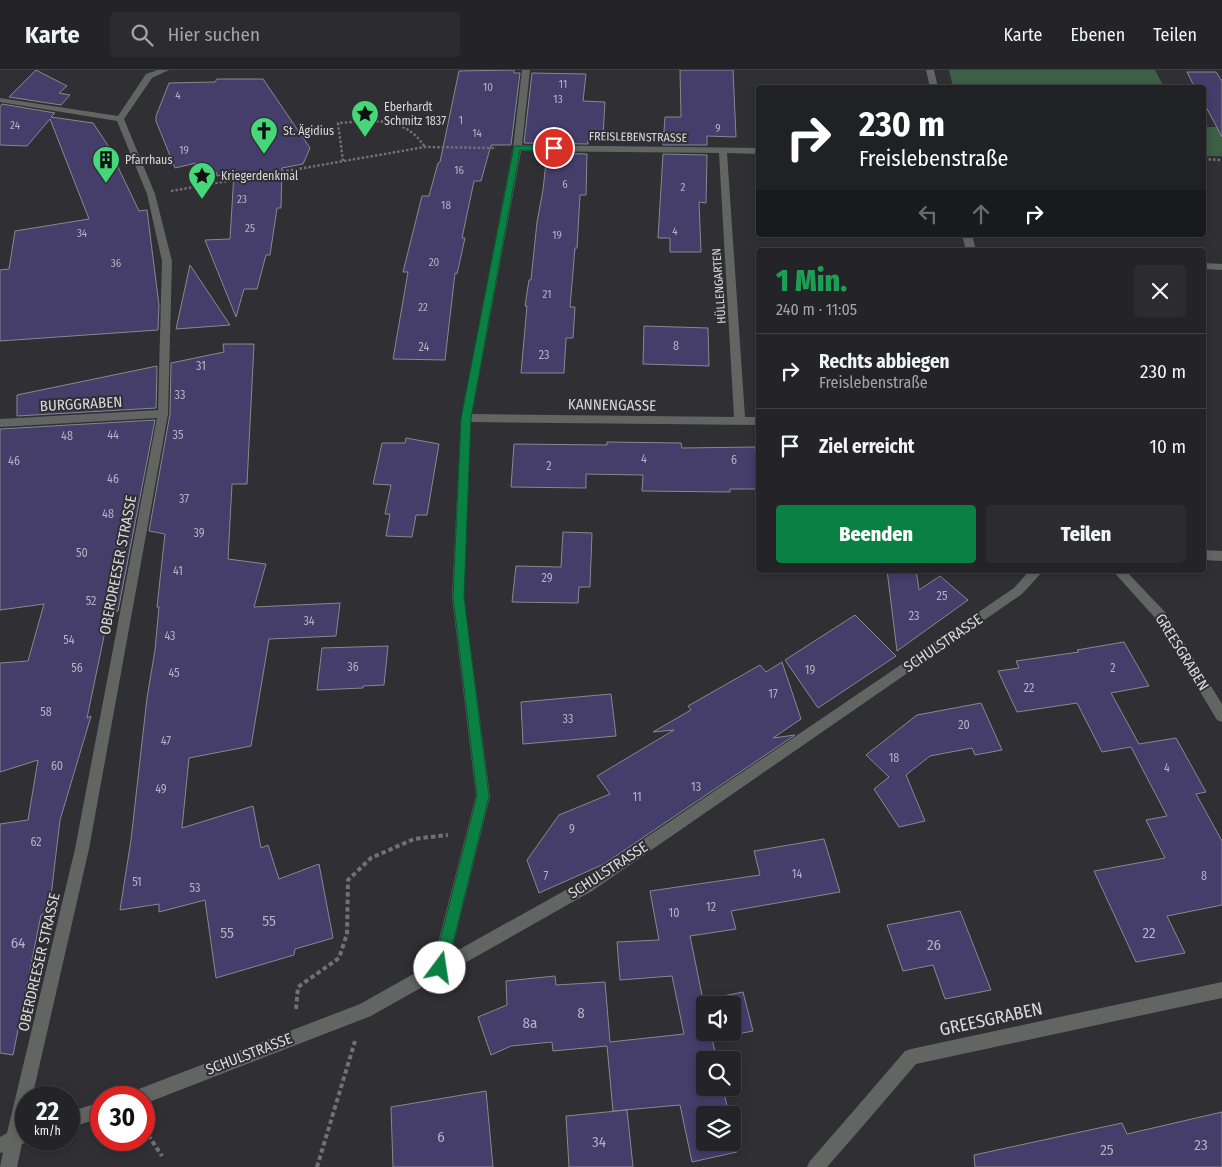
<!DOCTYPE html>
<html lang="de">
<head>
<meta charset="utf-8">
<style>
	:root { --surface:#242327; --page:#2c2b2f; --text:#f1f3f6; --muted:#a3a4a7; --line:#414044; --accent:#0b8043 }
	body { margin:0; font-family:"Fira Sans Condensed",sans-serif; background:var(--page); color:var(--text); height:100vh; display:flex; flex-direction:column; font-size:19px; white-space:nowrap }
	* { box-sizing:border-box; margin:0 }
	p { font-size:16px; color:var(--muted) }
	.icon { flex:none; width:28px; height:28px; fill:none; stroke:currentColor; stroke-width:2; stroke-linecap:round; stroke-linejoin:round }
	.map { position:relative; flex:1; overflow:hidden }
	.drawer { position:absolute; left:756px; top:178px; width:450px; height:325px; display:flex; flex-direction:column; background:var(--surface); border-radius:5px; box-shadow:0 2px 8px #0003,0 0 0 1px var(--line) }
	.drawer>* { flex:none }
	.banner { position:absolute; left:756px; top:15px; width:450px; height:152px; border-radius:5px; box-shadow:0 2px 8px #0003,0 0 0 1px var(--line); background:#202124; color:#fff; overflow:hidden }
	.controls { position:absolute; left:696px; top:926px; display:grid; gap:10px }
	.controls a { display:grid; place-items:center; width:45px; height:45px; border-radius:5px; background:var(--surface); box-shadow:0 2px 8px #0003,0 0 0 1px var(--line); font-size:25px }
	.speed { position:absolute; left:15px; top:1016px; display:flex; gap:10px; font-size:25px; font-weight:700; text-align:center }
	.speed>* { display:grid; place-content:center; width:65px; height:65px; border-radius:50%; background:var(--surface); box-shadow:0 2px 8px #0003,0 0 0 1px var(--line); line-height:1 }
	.speed small { font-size:12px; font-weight:400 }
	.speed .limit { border:8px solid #d22; background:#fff; color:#111 }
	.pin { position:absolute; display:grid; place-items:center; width:42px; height:42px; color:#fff; margin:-21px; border:2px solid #fff; border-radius:50%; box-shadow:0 1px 5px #0007 }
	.me { position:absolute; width:55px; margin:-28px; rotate:14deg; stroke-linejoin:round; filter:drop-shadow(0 0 4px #0008) }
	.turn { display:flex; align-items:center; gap:18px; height:105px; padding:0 20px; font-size:22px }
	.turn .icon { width:65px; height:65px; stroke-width:2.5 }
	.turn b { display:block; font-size:35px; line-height:42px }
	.lanes { display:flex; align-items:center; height:48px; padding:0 20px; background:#0003; justify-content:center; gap:25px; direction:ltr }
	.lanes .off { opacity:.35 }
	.round { display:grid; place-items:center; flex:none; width:52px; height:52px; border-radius:5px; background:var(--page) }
	.overview { display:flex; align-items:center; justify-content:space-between; height:85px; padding:0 20px }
	h1 { font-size:30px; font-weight:800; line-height:38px; color:#1e9e55 }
	.button { display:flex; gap:10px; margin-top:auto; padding:10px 20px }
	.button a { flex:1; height:58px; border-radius:5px; background:var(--accent); color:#fff; font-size:20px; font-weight:800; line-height:58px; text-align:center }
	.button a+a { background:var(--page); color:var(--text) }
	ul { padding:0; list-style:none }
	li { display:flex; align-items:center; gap:15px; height:75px; padding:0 20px; border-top:1px solid var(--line) }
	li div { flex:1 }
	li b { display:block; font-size:19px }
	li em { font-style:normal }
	header { display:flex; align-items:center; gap:30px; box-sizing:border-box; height:70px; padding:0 25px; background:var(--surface); border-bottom:1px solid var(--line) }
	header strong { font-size:24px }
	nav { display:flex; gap:28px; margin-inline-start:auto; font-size:18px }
	.search { width:350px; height:45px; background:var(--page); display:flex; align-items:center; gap:12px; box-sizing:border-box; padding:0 18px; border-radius:5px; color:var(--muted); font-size:19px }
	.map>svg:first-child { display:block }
	.green { fill:#3c5f45 }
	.building { fill:#453d6a; stroke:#88888d; fill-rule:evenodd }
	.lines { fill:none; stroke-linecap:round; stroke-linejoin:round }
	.path-far1 { stroke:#717075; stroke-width:2.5; stroke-dasharray:2.5 2; stroke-linecap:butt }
	.path { stroke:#717075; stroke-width:4; stroke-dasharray:4.5 3; stroke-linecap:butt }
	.service { fill:#636563; fill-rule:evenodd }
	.minor { fill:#636563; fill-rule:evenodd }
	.route { fill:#0b8043; stroke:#07532c }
	.labels { text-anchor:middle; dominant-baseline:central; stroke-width:4; stroke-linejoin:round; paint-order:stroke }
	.far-number-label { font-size:11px; fill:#b4b2c0 }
	.far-poi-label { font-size:12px; fill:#d9d9dc; stroke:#302f34; text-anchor:start }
	.far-street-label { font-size:12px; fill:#d9d9dc; stroke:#302f34 }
	.number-label { font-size:12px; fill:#b4b2c0 }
	.street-label { font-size:15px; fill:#d9d9dc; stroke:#302f34 }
	.near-number-label { font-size:15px; fill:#b4b2c0 }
	.near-street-label { font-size:18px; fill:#d9d9dc; stroke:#302f34 }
</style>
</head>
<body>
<header>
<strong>Karte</strong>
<div class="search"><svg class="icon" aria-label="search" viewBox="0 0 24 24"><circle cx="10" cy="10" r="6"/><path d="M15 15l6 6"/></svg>Hier suchen</div>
<nav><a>Karte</a><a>Ebenen</a><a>Teilen</a></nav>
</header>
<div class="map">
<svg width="1222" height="1097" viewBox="0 0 1222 1097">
	<rect width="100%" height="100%" fill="#302f34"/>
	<!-- green -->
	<g class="green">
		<polygon points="949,0 1155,0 1164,17 953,17"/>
		<rect x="1204" y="57" width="18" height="29"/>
	</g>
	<!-- building -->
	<g class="building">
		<polygon points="36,0 67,16 59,23 70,25 61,35 9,27"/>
		<polygon points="514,0 514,3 520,3 511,75 491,75 481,111 474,111 462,168 465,168 457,204 455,203 445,290 393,289 408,202 403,202 422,126 429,126 438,93 440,92 459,1"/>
		<polygon points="680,0 733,0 736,67 707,66 707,75 663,75 665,47 681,47"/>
		<polygon points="1187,2 1216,2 1222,11 1222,67 1204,33 1204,18 1195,18"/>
		<polygon points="532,3 586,4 583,31 605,32 603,66 592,66 592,70 588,70 588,74 524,73"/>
		<polygon points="217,9 263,9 310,78 303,94 282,98 281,138 277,138 270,185 266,185 257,219 244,219 236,247 205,170 230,169 234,103 217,106 216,102 200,105 196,93 175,98 156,51 156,46 169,13 215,12"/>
		<polygon points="2,34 55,43 51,47 93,53 107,74 139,141 147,140 159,235 158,260 0,271 0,200 9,199 15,161 89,149 50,49 27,76 0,75 0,37"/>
		<polygon points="547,83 587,84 586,125 580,125 577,178 575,178 570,237 575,237 573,268 566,268 564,303 521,303 527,236 525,236 529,210 531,210 537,152 543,120"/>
		<polygon points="663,84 707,85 706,133 699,132 701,182 670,182 670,168 658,168"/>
		<polygon points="190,195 230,255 176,259"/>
		<polygon points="644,256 708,258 709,296 643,294"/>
		<polygon points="223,274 254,274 247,414 232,414 228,489 266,494 254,537 340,533 336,566 269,569 251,676 189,688 182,758 253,736 261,778 268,775 279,809 319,794 333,868 295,879 294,885 216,908 205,830 159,842 159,834 120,840 131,770 147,628 155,580 159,537 157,537 165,464 149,461 170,344 171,293 224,282"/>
		<polygon points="157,296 156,338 17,346 17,325"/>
		<polygon points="155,350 118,541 109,542 87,648 91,646 60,750 49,843 41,845 13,985 0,983 0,754 28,750 38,690 0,702 0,593 28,591 44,534 0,540 0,359"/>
		<polygon points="406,368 439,374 427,445 416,445 412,467 386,466 390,444 385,444 391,415 373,414 382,373 405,373"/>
		<polygon points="607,372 681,373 682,378 755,377 759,419 730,419 730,422 642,421 643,405 586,404 586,418 511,417 514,374 607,375"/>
		<polygon points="563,462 592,463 590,517 579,517 578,533 512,532 516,496 561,497"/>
		<polygon points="887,500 916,500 919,520 940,506 968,530 897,581"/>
		<polygon points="855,545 896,586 818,638 785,590"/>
		<polygon points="1124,572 1149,616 1111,623 1139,674 1176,668 1206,722 1196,724 1222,771 1222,835 1167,846 1185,883 1136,892 1094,801 1165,788 1146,750 1167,746 1131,677 1102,682 1077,633 1017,642 998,601 1019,598 1016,591 1079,582 1077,580"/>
		<polygon points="388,576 384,615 363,616 363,618 317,620 322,578"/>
		<polygon points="782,592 801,649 773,668 795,665 604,794 539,823 527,790 559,745 610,724 597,706 674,660 653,662 691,640 688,636 760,595 766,602"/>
		<polygon points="611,624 616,666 523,674 521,632"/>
		<polygon points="981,633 1002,680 975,685 972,678 930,686 906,705 925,751 899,757 874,719 889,707 866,685 917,645"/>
		<path d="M824 769 840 822 731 841 736 859 690 866 703 930 743 922 753 961 712 969 717 990H705V1018H723L729 1045H705V1072H732V1060L737 1082 692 1092 680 1035 613 1041 607 976 553 981 552 972 511 976 491 985 478 947 507 935 506 911 555 906 556 915 605 912 610 972 684 964 672 906 620 910 617 872 659 870 650 821 760 805 754 781ZM705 935H732V962H705Z"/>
		<polygon points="960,841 991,920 945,929 933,895 903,901 887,855"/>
		<polygon points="486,1021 493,1097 393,1097 391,1037"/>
		<polygon points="627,1040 633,1097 569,1097 566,1046"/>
		<polygon points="1222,1042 1222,1097 975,1097 974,1085 1122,1053 1127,1064"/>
	</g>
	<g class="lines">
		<!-- path-far1 -->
		<g class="path-far1">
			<polyline points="1204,89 1222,90"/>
			<path d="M343 91 338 53C372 51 404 45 425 77"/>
			<polyline points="171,121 425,77 496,78"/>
		</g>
		<!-- path -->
		<g class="path">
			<polyline points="296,939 298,917 339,888 347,864 348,810 371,788 414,769 448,765"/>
			<polyline points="144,1059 162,1086"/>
			<polyline points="317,1097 355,971"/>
		</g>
		<!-- service -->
		<polygon class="service" points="856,1043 862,1045 864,1051 862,1057 827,1097 807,1097 810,1091 850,1045"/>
		<!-- minor -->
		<g class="minor">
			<polygon points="158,0 169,0 152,8 124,49 155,124 172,191 168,344 89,779 32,1028 26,1028 26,1070 32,1070 22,1074 17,1097 0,1097 3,1082 0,1083 0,1067 7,1063 75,779 157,348 0,357 0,349 158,340 162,191 147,124 117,51 0,32 0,28 118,46 146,4"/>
			<path d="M522 0H530L522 75 759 78V84L727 83 745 347H759V355L471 352 464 527 490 726 451 884 582 811 1014 518 1030 500H1044L1022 524 592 821 371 946 144 1034V1028H129L131 1022 360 934 433 893 476 726 452 527 461 348 513 78ZM521 81 719 83 734 347 472 344Z"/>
			<polygon points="926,0 934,0 938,18 930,18"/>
			<polygon points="962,165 972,165 976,180 966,180"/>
			<polygon points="1204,193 1222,194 1222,200 1204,199"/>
			<polygon points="1204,480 1222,481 1222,491 1204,490"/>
			<polygon points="1112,500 1125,500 1165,542 1222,634 1222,652 1217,650 1157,550"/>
			<polygon points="1222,912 1222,928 916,994 862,1057 856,1059 850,1057 848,1051 850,1045 905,981 911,979"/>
			<polygon points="101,1032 101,1048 69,1058 69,1042"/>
		</g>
	</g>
	<!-- route -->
	<polygon class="route" points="514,76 554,76 558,78 554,81 520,80 471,348 464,527 489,726 447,898 445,902 440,905 435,902 433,898 477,726 453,527 461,348"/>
	<!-- icons -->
	<defs>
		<symbol id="sight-pin" viewBox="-11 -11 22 30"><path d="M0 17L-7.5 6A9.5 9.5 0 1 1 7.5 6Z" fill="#46d77a" stroke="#302f34"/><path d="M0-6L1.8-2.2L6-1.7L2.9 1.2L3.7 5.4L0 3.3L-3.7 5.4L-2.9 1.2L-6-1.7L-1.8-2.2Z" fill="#111"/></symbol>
		<symbol id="church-pin" viewBox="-11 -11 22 30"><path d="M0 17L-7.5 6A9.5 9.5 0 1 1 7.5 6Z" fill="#46d77a" stroke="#302f34"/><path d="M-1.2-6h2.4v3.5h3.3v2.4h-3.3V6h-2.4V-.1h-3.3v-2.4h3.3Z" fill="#111"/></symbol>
		<symbol id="building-pin" viewBox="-11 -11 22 30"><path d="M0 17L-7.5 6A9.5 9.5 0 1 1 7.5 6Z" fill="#46d77a" stroke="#302f34"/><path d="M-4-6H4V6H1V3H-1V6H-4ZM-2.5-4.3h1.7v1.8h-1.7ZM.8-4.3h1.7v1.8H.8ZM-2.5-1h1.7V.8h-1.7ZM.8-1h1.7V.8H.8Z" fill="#111"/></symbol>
	</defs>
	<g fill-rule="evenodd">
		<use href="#sight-pin" x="349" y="28" width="32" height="43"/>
		<use href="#church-pin" x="248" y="45" width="32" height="43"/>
		<use href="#building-pin" x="90" y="74" width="32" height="43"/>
		<use href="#sight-pin" x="186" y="90" width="32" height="43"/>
	</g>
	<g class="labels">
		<!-- far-number labels -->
		<g class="far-number-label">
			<text x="563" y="14">11</text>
			<text x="488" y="17">10</text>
			<text x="178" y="25">4</text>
			<text x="558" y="29">13</text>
			<text x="461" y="50">1</text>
			<text x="15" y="55">24</text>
			<text x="718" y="58">9</text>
			<text x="477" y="63">14</text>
			<text x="184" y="80">19</text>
			<text x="459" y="100">16</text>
			<text x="565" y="114">6</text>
			<text x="683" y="117">2</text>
			<text x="242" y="129">23</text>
			<text x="446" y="135">18</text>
			<text x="250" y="158">25</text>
			<text x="675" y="161">4</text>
			<text x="82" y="163">34</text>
			<text x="557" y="165">19</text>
			<text x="434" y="192">20</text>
			<text x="116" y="193">36</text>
			<text x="547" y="224">21</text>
			<text x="423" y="237">22</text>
		</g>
		<!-- far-poi labels -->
		<g class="far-poi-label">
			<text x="384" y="37">Eberhardt<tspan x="384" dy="14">Schmitz 1837</tspan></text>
			<text x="283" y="61">St. Ägidius</text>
			<text x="125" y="90">Pfarrhaus</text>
			<text x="221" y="106">Kriegerdenkmal</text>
		</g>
		<!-- far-street labels -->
		<g class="far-street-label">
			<text transform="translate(638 67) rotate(1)">FREISLEBENSTRASSE</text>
			<text transform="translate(719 216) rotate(-94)">HÜLLENGARTEN</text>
		</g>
		<!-- number labels -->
		<g class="number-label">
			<text x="676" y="276">8</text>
			<text x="424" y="277">24</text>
			<text x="544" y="285">23</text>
			<text x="201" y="296">31</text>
			<text x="180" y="325">33</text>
			<text x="113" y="365">44</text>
			<text x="178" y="365">35</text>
			<text x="67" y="366">48</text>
			<text x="644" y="389">4</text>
			<text x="734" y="390">6</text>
			<text x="14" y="391">46</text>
			<text x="549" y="396">2</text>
			<text x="113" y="409">46</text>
			<text x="184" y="429">37</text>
			<text x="108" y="444">48</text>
			<text x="199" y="463">39</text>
			<text x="82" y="483">50</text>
			<text x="178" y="501">41</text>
			<text x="547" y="508">29</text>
			<text x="942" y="526">25</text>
			<text x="91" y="531">52</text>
			<text x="914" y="546">23</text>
			<text x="309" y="551">34</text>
			<text x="170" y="566">43</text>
			<text x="69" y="570">54</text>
			<text x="353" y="597">36</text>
			<text x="77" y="598">56</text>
			<text x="1113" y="598">2</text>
			<text x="810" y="600">19</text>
			<text x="174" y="603">45</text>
			<text x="1029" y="618">22</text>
			<text x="773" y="624">17</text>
			<text x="46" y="642">58</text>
			<text x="568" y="649">33</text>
			<text x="964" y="655">20</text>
			<text x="166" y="671">47</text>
			<text x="894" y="688">18</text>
			<text x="57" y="696">60</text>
			<text x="1167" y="698">4</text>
			<text x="696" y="717">13</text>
			<text x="161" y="719">49</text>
			<text x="637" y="727">11</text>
			<text x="572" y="759">9</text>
			<text x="36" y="772">62</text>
			<text x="797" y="804">14</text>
			<text x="546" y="806">7</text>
			<text x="1204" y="806">8</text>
			<text x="137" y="812">51</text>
			<text x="195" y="818">53</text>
			<text x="711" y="837">12</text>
			<text x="674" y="843">10</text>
		</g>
		<!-- street labels -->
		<g class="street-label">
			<text transform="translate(81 334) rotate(-3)">BURGGRABEN</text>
			<text transform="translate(612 335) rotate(1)">KANNENGASSE</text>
			<text transform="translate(118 495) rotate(-79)">OBERDREESER STRASSE</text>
			<text transform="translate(943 573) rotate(-34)">SCHULSTRASSE</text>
			<text transform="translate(1182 582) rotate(58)">GREESGRABEN</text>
			<text transform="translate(608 800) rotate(-33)">SCHULSTRASSE</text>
			<text transform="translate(39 892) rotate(-77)">OBERDREESER STRASSE</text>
			<text transform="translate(249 984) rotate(-21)">SCHULSTRASSE</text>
		</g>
		<!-- near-number labels -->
		<g class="near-number-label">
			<text x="269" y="851">55</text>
			<text x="227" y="863">55</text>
			<text x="1149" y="863">22</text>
			<text x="18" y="873">64</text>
			<text x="934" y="875">26</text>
			<text x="581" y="943">8</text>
			<text x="530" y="953">8a</text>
			<text x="441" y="1067">6</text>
			<text x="599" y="1072">34</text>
			<text x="1201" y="1075">23</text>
			<text x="1107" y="1080">25</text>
		</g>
		<!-- near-street labels -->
		<g class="near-street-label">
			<text transform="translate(991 949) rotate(-12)">GREESGRABEN</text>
		</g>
	</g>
</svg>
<div class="controls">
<a><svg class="icon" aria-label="sound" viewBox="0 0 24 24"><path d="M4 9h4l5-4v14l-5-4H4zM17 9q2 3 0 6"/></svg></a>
<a><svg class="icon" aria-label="search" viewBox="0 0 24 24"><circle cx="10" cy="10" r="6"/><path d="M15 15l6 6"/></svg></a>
<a><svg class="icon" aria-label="layers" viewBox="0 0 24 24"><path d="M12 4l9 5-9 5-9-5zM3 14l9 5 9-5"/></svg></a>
</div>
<div class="speed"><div>22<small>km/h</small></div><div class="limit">30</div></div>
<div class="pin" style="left:554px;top:78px;background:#d93025"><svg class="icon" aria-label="arrive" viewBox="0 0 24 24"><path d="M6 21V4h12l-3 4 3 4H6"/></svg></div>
<svg class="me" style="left:440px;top:898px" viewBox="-20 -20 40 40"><circle r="19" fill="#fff"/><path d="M0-13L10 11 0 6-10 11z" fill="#0b8043"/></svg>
<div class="banner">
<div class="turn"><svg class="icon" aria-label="right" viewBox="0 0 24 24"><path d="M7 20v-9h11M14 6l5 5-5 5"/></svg><div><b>230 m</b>Freislebenstraße</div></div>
<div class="lanes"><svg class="icon off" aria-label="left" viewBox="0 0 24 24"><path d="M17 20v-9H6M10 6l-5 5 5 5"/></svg><svg class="icon off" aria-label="ahead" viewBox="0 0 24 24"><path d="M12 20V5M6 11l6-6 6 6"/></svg><svg class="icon" aria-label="right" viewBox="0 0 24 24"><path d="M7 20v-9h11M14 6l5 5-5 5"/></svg></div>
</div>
<section class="drawer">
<div class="overview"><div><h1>1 Min.</h1><p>240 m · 11:05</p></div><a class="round"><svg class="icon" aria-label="close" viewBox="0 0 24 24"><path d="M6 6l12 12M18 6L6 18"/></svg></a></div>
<ul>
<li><svg class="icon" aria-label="right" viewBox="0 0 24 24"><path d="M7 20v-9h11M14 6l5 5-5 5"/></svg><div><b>Rechts abbiegen</b><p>Freislebenstraße</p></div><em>230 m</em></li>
<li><svg class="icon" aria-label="arrive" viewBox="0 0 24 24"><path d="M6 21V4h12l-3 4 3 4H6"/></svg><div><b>Ziel erreicht</b></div><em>10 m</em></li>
</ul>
<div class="button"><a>Beenden</a><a>Teilen</a></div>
</section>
</div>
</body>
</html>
